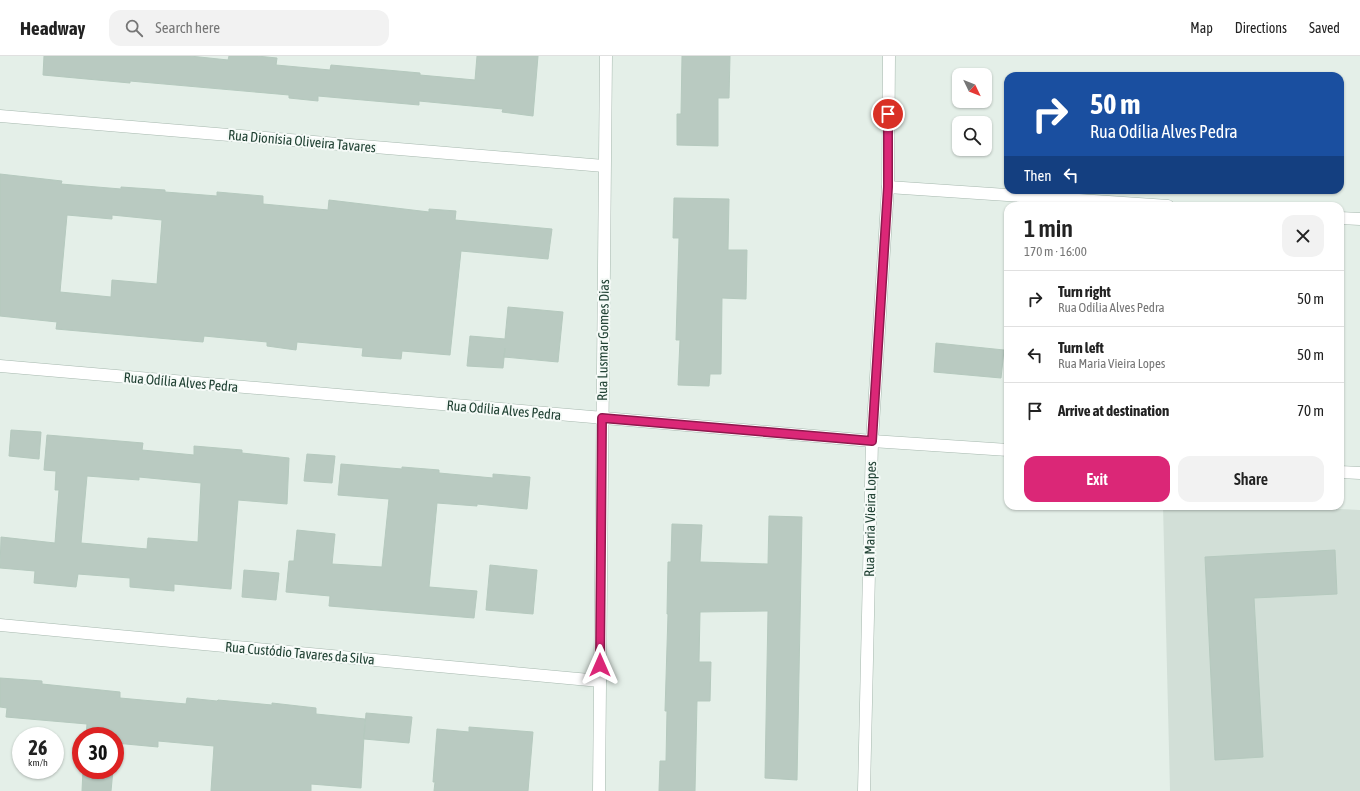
<!DOCTYPE html>
<html lang="en">
<head>
<meta charset="utf-8">
<style>
	:root { --surface:#fff; --page:#f2f2f2; --text:#222; --muted:#767676; --line:#e0e0e0; --accent:#db2777 }
	body { margin:0; font-family:"Asap Condensed",sans-serif; background:var(--page); color:var(--text); height:100vh; display:flex; flex-direction:column; font-size:15px; white-space:nowrap }
	* { box-sizing:border-box; margin:0 }
	p { font-size:13px; color:var(--muted) }
	.icon { flex:none; width:22px; height:22px; fill:none; stroke:currentColor; stroke-width:2; stroke-linecap:round; stroke-linejoin:round }
	.map { position:relative; flex:1; overflow:hidden }
	.panel { position:absolute; left:1004px; top:146px; width:340px; height:308px; display:flex; flex-direction:column; background:var(--surface); border-radius:12px; box-shadow:0 1px 3px #0004 }
	.panel>* { flex:none }
	.banner { position:absolute; left:1004px; top:16px; width:340px; height:122px; border-radius:12px; box-shadow:0 1px 3px #0004; background:#1a4fa0; color:#fff; overflow:hidden }
	.needle { width:26px; rotate:133deg }
	.buttons { position:absolute; left:952px; top:12px; display:grid; gap:8px }
	.buttons a { display:grid; place-items:center; width:40px; height:40px; border-radius:8px; background:var(--surface); box-shadow:0 1px 3px #0004; font-size:20px }
	.speed { position:absolute; left:12px; top:671px; display:flex; gap:8px; font-size:20px; font-weight:700; text-align:center }
	.speed>* { display:grid; place-content:center; width:52px; height:52px; border-radius:50%; background:var(--surface); box-shadow:0 1px 3px #0004; line-height:1 }
	.speed small { font-size:10px; font-weight:400 }
	.speed .limit { border:6px solid #d22; background:#fff; color:#111 }
	.pin { position:absolute; display:grid; place-items:center; width:34px; height:34px; color:#fff; margin:-17px; border:2px solid #fff; border-radius:50%; box-shadow:0 1px 4px #0007 }
	.me { position:absolute; width:44px; margin:-22px; rotate:0deg; stroke-linejoin:round; filter:drop-shadow(0 0 3px #0008) }
	.turn { display:flex; align-items:center; gap:14px; height:84px; padding:0 20px; font-size:18px }
	.turn .icon { width:52px; height:52px; stroke-width:2.5 }
	.turn b { display:block; font-size:28px; line-height:34px }
	.then { display:flex; align-items:center; height:38px; padding:0 20px; background:#0003; gap:8px; font-size:15px }
	.round { display:grid; place-items:center; flex:none; width:42px; height:42px; border-radius:12px; background:var(--page) }
	.summary { display:flex; align-items:center; justify-content:space-between; height:68px; padding:0 20px }
	h1 { font-size:24px; font-weight:600; line-height:30px }
	.cta { display:flex; gap:8px; margin-top:auto; padding:8px 20px }
	.cta a { flex:1; height:46px; border-radius:12px; background:var(--accent); color:#fff; font-size:16px; font-weight:600; line-height:46px; text-align:center }
	.cta a+a { background:var(--page); color:var(--text) }
	ul { padding:0; list-style:none }
	li { display:flex; align-items:center; gap:12px; height:56px; padding:0 20px; border-top:1px solid var(--line) }
	li div { flex:1 }
	li b { display:block; font-size:15px }
	li em { font-style:normal }
	header { display:flex; align-items:center; gap:24px; box-sizing:border-box; height:56px; padding:0 20px; background:var(--surface); border-bottom:1px solid var(--line) }
	header strong { font-size:19px }
	nav { display:flex; gap:22px; margin-inline-start:auto; font-size:14px }
	.search { width:280px; height:36px; background:var(--page); display:flex; align-items:center; gap:10px; box-sizing:border-box; padding:0 14px; border-radius:12px; color:var(--muted); font-size:15px }
	.map>svg:first-child { display:block }
	.built { fill:#d2dfd7 }
	.building { fill:#b9cac1; stroke:#b5c9be; fill-rule:evenodd }
	.lines { fill:none; stroke-linecap:round; stroke-linejoin:round }
	.minor-casing { stroke:#a6b8ae; stroke-width:13 }
	.minor { stroke:#fff; stroke-width:12 }
	.route-casing { stroke:#8e194d; stroke-width:10 }
	.route { stroke:#db2777; stroke-width:7 }
	.labels { text-anchor:middle; dominant-baseline:central; stroke-width:4; stroke-linejoin:round; paint-order:stroke }
	.street-label { font-size:14px; fill:#214234; stroke:#f5faf7 }
</style>
</head>
<body>
<header>
<strong>Headway</strong>
<div class="search"><svg class="icon" aria-label="search" viewBox="0 0 24 24"><circle cx="10" cy="10" r="6"/><path d="M15 15l6 6"/></svg>Search here</div>
<nav><a>Map</a><a>Directions</a><a>Saved</a></nav>
</header>
<div class="map">
<svg width="1360" height="735" viewBox="0 0 1360 735">
	<rect width="100%" height="100%" fill="#e4efe8"/>
	<!-- built -->
	<polygon class="built" points="1163,450 1282,450 1360,454 1360,735 1170,735"/>
	<!-- building -->
	<g class="building">
		<polygon points="44,0 190,0 228,4 229,0 257,0 277,2 276,9 330,14 331,9 420,17 420,19 475,24 477,0 538,0 533,60 502,56 503,53 419,45 419,49 318,40 318,45 289,42 289,39 130,25 130,27 43,19"/>
		<polygon points="682,0 730,0 729,42 718,42 718,90 677,89 677,58 681,58"/>
		<path d="M0 118 62 125 61 128 121 133V131L165 134V136L217 140V136L263 140V148L328 154 329 144 429 156V153L456 155 455 164 552 173 548 203 461 195 450 299 402 295 401 303 362 300 363 292 297 286 296 294 267 290V286L204 280 203 286 56 273 57 266 0 260ZM67 159 112 163V159L162 164 157 228 112 224 111 241 60 236Z"/>
		<polygon points="674,142 729,143 728,194 747,194 746,243 722,242 721,318 710,318 709,330 678,329 680,284 676,284 679,182 673,182"/>
		<polygon points="508,251 563,256 558,306 504,301 505,292 503,312 467,310 470,280 505,283"/>
		<polygon points="936,287 1004,294 1001,322 934,316"/>
		<polygon points="11,374 41,376 39,403 9,400"/>
		<path d="M47 379 143 387 142 394 194 399V390L242 394V397L289 402 287 448 238 444 231 533 174 528V535L130 531V522L78 518 76 531 34 527 35 515 0 512 1 481 55 487 59 434H55L56 415 44 414ZM87 420 139 424V421L201 427 198 486 148 482 147 493 81 487Z"/>
		<polygon points="307,398 335,400 332,427 304,425"/>
		<polygon points="341,408 402,413 402,411 439,414 439,417 493,422 493,418 530,421 527,453 477,448 477,450 437,447 429,531 477,535 474,562 329,550 330,540 286,536 289,505 294,505 297,474 335,478 332,508 382,511 389,443 338,439"/>
		<polygon points="769,460 802,461 797,724 765,722 768,555 700,556 699,606 711,606 710,645 697,645 695,735 659,735 660,705 666,705 667,655 665,655 668,558 667,558 668,506 671,506 672,468 702,469 700,506 768,508"/>
		<polygon points="1335,494 1337,538 1254,542 1263,701 1215,704 1205,501"/>
		<polygon points="490,509 537,514 533,558 486,554"/>
		<polygon points="244,514 279,517 276,544 242,541"/>
		<polygon points="0,622 42,625 42,628 120,636 120,642 186,648 187,642 217,645 218,644 272,649 272,647 316,652 316,658 365,663 361,732 311,728 311,735 211,735 214,690 158,685 158,691 115,687 115,691 115,680 86,680 87,668 6,661 7,652 0,651"/>
		<polygon points="366,657 412,661 409,687 364,683"/>
		<polygon points="469,671 533,676 528,735 434,735 435,726 433,726 437,673 469,676"/>
		<polygon points="83,714 113,714 111,735 82,735"/>
	</g>
	<g class="lines">
		<defs>
			<g id="minor">
				<polyline points="0,60 604,110"/>
				<polyline points="888,131 1168,150"/>
				<polyline points="1340,162 1360,163"/>
				<polyline points="0,310 872,385 1008,394"/>
				<polyline points="1340,416 1360,417"/>
				<polyline points="0,569 600,625"/>
				<polyline points="599,735 606,0"/>
				<polyline points="864,735 872,385 888,131 889,0"/>
			</g>
		</defs>
		<!-- minor casing -->
		<use href="#minor" class="minor-casing"/>
		<!-- minor -->
		<use href="#minor" class="minor"/>
	</g>
	<g class="lines">
		<defs>
			<polyline id="route" points="600,609 602,362 872,385 888,131 888,58"/>
		</defs>
		<!-- route casing -->
		<use href="#route" class="route-casing"/>
		<!-- route -->
		<use href="#route" class="route"/>
	</g>
	<g class="labels">
		<!-- street labels -->
		<g class="street-label">
			<text transform="translate(302 85) rotate(5)">Rua Dionísia Oliveira Tavares</text>
			<text transform="translate(603 284) rotate(-89)">Rua Lusmar Gomes Dias</text>
			<text transform="translate(181 326) rotate(5)">Rua Odília Alves Pedra</text>
			<text transform="translate(504 354) rotate(5)">Rua Odília Alves Pedra</text>
			<text transform="translate(870 463) rotate(-89)">Rua Maria Vieira Lopes</text>
			<text transform="translate(300 597) rotate(5)">Rua Custódio Tavares da Silva</text>
		</g>
	</g>
</svg>
<div class="buttons">
<a><svg class="needle" viewBox="-14 -14 28 28"><path d="M0-13l5 13h-10z" fill="#e53935"/><path d="M0 13l5-13h-10z" fill="#767676"/></svg></a>
<a><svg class="icon" aria-label="search" viewBox="0 0 24 24"><circle cx="10" cy="10" r="6"/><path d="M15 15l6 6"/></svg></a>
</div>
<div class="speed"><div>26<small>km/h</small></div><div class="limit">30</div></div>
<div class="pin" style="left:888px;top:58px;background:#d93025"><svg class="icon" aria-label="arrive" viewBox="0 0 24 24"><path d="M6 21V4h12l-3 4 3 4H6"/></svg></div>
<svg class="me" style="left:600px;top:609px" viewBox="-20 -20 40 40"><path d="M0-17L14 15 0 8-14 15z" fill="#db2777" stroke="#fff" stroke-width="4"/></svg>
<div class="banner">
<div class="turn"><svg class="icon" aria-label="right" viewBox="0 0 24 24"><path d="M7 20v-9h11M14 6l5 5-5 5"/></svg><div><b>50 m</b>Rua Odília Alves Pedra</div></div>
<div class="then">Then<svg class="icon" aria-label="left" viewBox="0 0 24 24"><path d="M17 20v-9H6M10 6l-5 5 5 5"/></svg></div>
</div>
<section class="panel">
<div class="summary"><div><h1>1 min</h1><p>170 m · 16:00</p></div><a class="round"><svg class="icon" aria-label="close" viewBox="0 0 24 24"><path d="M6 6l12 12M18 6L6 18"/></svg></a></div>
<ul>
<li><svg class="icon" aria-label="right" viewBox="0 0 24 24"><path d="M7 20v-9h11M14 6l5 5-5 5"/></svg><div><b>Turn right</b><p>Rua Odília Alves Pedra</p></div><em>50 m</em></li>
<li><svg class="icon" aria-label="left" viewBox="0 0 24 24"><path d="M17 20v-9H6M10 6l-5 5 5 5"/></svg><div><b>Turn left</b><p>Rua Maria Vieira Lopes</p></div><em>50 m</em></li>
<li><svg class="icon" aria-label="arrive" viewBox="0 0 24 24"><path d="M6 21V4h12l-3 4 3 4H6"/></svg><div><b>Arrive at destination</b></div><em>70 m</em></li>
</ul>
<div class="cta"><a>Exit</a><a>Share</a></div>
</section>
</div>
</body>
</html>
